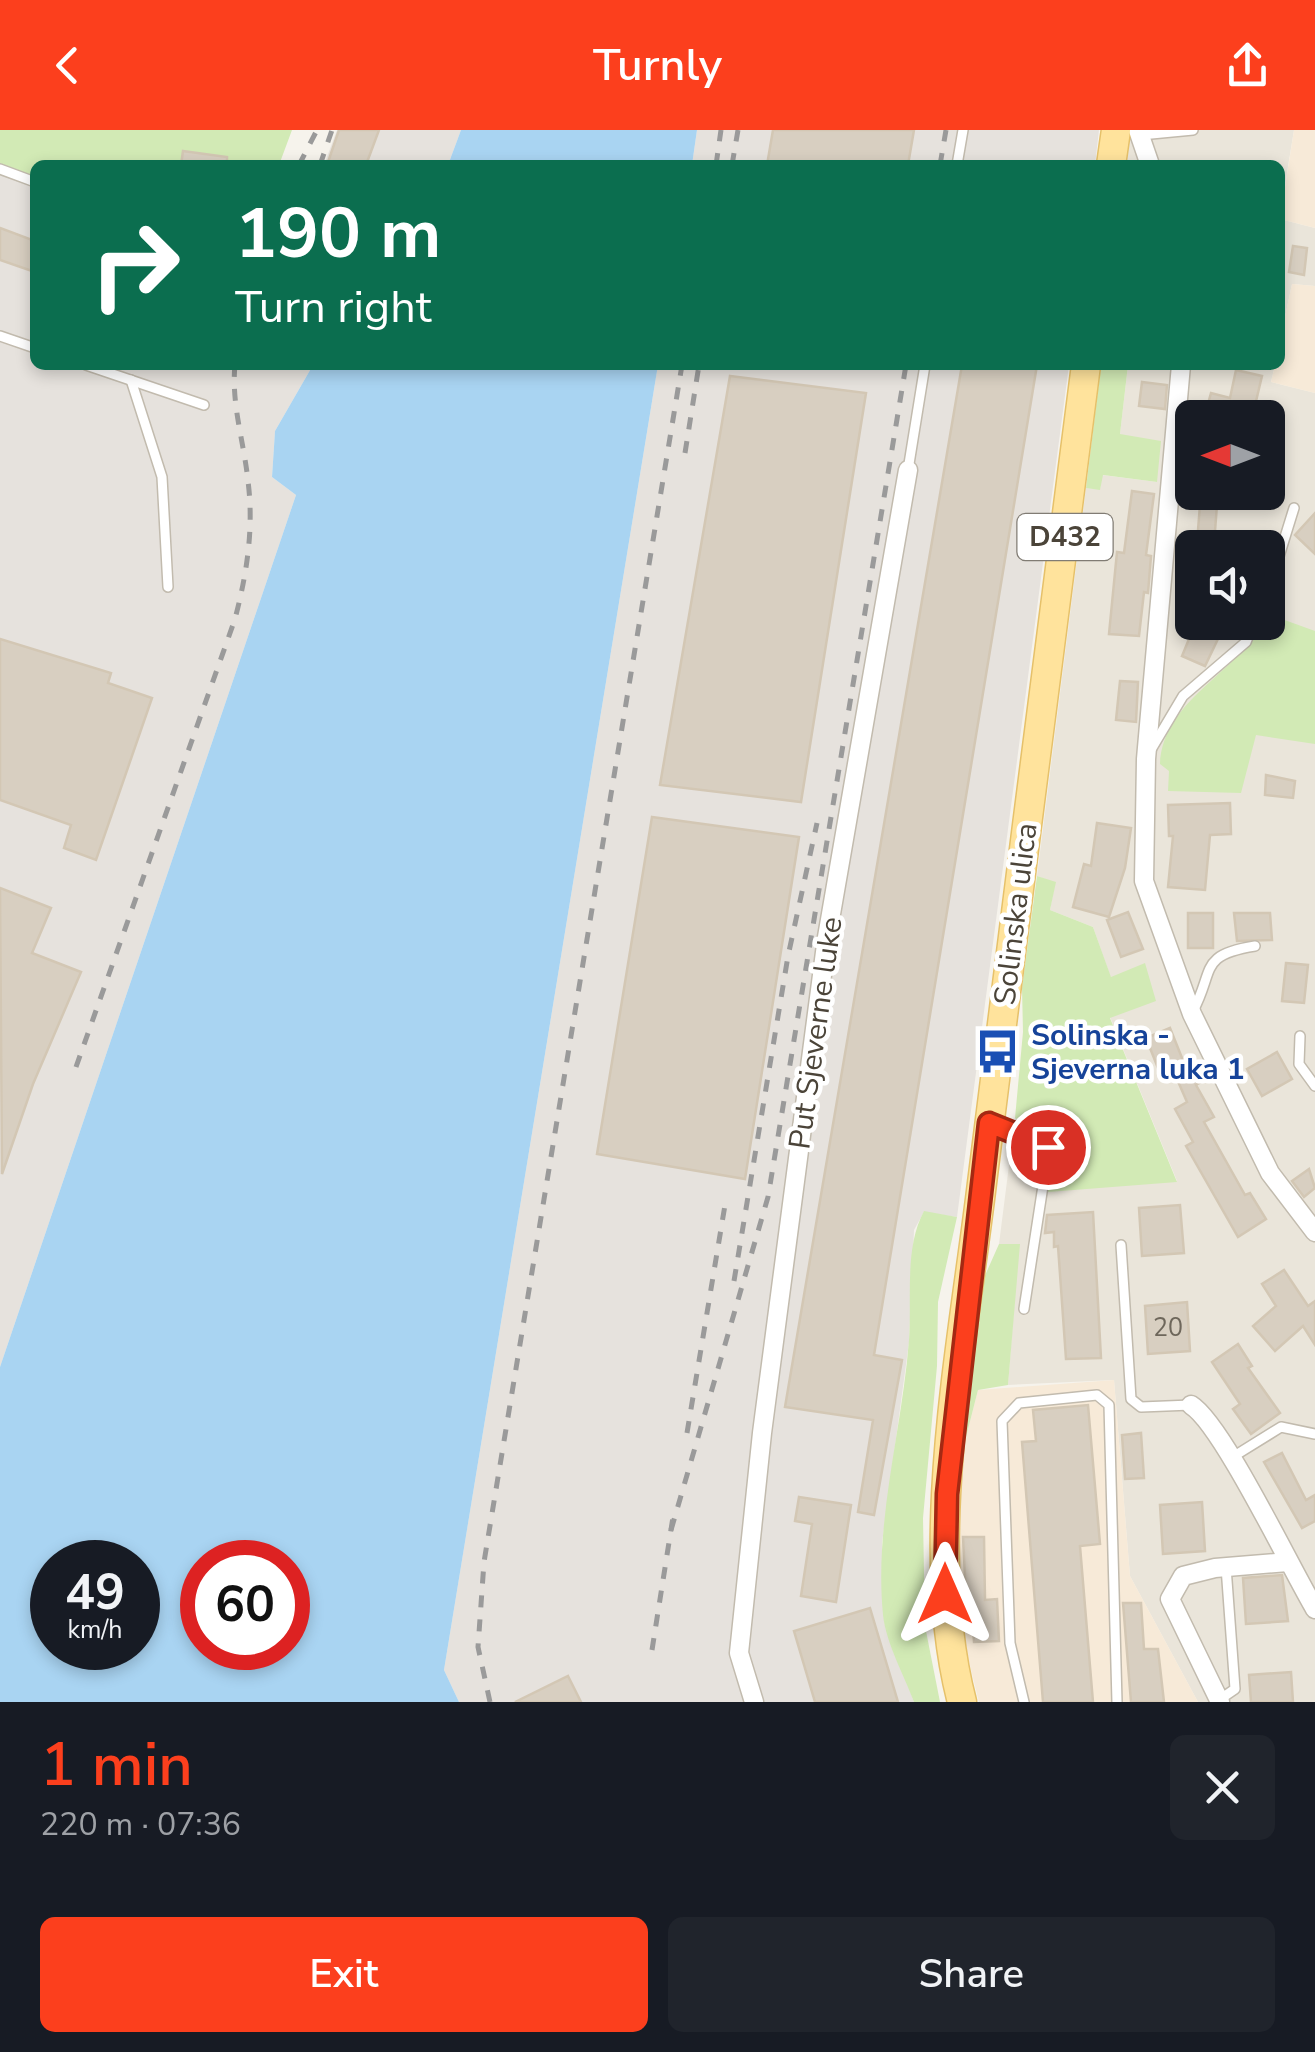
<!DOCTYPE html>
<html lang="en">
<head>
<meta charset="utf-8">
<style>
	:root { --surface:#171b24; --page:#20242c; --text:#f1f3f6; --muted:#9ea1a6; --accent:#fc3f1d }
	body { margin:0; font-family:"Nunito Sans",sans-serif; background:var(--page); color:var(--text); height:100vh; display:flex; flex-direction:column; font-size:38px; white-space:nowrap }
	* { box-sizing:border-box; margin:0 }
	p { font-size:32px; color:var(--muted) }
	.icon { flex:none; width:55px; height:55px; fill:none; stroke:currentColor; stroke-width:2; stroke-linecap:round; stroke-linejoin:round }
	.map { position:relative; height:1572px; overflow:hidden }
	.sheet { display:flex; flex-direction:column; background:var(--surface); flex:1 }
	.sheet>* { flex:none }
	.guide { position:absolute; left:30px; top:30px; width:1255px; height:210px; border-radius:15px; box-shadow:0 5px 15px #0003; background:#0b6e4f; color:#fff; overflow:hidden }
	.needle { width:65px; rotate:270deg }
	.tools { position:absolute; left:1175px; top:270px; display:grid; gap:20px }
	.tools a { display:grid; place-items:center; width:110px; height:110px; border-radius:15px; background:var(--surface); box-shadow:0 5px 15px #0003; font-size:50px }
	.speed { position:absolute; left:30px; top:1410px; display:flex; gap:20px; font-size:50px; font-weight:700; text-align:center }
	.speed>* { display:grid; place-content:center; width:130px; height:130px; border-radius:50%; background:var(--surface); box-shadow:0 5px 15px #0003; line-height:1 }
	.speed small { font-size:25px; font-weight:400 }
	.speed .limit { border:15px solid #d22; background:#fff; color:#111 }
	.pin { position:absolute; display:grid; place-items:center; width:85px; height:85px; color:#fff; margin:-42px; border:5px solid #fff; border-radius:50%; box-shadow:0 2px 10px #0007 }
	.me { position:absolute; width:110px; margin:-55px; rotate:0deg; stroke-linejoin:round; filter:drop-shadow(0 0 8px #0008) }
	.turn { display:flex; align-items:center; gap:35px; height:210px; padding:0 40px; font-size:45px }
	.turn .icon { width:130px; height:130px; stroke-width:2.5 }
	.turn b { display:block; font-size:70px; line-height:85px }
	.round { display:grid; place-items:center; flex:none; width:105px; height:105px; border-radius:15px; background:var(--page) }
	.headline { display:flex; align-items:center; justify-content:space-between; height:170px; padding:0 40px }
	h1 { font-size:60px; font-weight:600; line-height:75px; color:var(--accent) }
	.cta { display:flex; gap:20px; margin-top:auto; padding:20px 40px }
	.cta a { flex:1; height:115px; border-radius:15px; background:var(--accent); color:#fff; font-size:40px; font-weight:600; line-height:115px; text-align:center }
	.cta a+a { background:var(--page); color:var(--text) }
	header { display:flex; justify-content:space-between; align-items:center; height:130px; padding:0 40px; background:var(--accent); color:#fff; font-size:45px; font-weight:600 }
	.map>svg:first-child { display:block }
	.residential { fill:#eae5da; fill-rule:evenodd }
	.commercial { fill:#f7ead8 }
	.industrial { fill:#e6e2dd }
	.green { fill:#d2eab5 }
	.water { fill:#a9d4f2; fill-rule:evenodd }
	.building { fill:#d8cfc1; stroke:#d3c7b4; stroke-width:2.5 }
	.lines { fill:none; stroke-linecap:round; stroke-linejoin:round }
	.lane-casing { stroke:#c2bbae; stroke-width:12 }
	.street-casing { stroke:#c2bbae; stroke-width:21 }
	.primary-casing { stroke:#e6c16a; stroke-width:31 }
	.lane { stroke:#fff; stroke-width:9 }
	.street { stroke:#fff; stroke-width:18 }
	.primary { stroke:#ffe39c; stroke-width:28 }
	.rail { stroke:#9a9a9a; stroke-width:5; stroke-dasharray:12 12; stroke-linecap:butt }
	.route-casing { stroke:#a42913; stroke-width:25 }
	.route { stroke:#fc3f1d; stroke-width:18 }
	.labels { text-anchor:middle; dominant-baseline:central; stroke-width:9; stroke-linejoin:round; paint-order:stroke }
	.number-label { font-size:25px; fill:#6e675b }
	.shield { fill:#fff; stroke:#817c74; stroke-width:2.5 }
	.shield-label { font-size:28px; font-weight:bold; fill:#4b4439 }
	.street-label { font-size:30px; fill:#4b4439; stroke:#fff }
	.transit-label { font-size:30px; font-weight:bold; fill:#164399; stroke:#fff; text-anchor:start }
</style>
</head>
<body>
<header><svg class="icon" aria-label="back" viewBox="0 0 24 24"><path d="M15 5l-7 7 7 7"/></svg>Turnly<svg class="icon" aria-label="share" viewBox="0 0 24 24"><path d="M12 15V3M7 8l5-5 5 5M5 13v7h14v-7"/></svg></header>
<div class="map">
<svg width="1315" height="1572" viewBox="0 0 1315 1572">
	<rect width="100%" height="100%" fill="#f6f3ec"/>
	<!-- residential -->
	<g class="residential">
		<polygon points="1127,0 1294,0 1280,85 1280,35 1123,35"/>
		<polygon points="1280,89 1315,98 1315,156 1292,154 1280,210"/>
		<path d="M1128 235 1157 239V235H1275L1271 252 1315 263V1572H1198L1130 1446 1114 1250 1008 1255 1019 1114H999L1015 988 1177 1051 1110 887 1145 834 1111 848 1093 797 1050 780 1055 753 1037 746 1086 358 1100 359 1102 345 1157 352 1120 304ZM1192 288H1268V362H1192ZM1192 418H1268V492H1192Z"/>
	</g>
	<!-- commercial -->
	<g class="commercial">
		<polygon points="1294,0 1315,0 1315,98 1280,89"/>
		<polygon points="1292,154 1315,156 1315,263 1271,252 1275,235 1280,235 1280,210"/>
		<polygon points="1114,1250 1130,1446 1198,1572 979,1572 963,1507 958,1395 963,1319 978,1260"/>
	</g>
	<!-- industrial -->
	<g class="industrial">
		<polygon points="337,0 461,0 448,35 324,35"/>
		<polygon points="697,0 1099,0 1095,35 692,35"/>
		<polygon points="0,45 35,57 35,235 313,235 275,301 272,347 296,365 0,1237"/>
		<polygon points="658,235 1069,235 957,1087 924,1082 914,1100 909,1212 882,1413 884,1489 914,1572 459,1572 444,1540"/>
	</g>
	<!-- green -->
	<g class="green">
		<polygon points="0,0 292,0 279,35 35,35 35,57 0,45"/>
		<polygon points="1101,235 1128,235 1120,304 1161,311 1157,352 1103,345 1100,360 1086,358"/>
		<path d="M1268 484 1315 501V614L1256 605 1241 663 1168 661 1169 641 1160 634C1163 569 1237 545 1261 493L1268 492Z"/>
		<polygon points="1037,746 1056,752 1050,780 1093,797 1111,847 1145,833 1156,871 1110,888 1177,1052 1048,1062 1051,1005 1015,988 1023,902 1022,858"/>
		<path d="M924 1081 957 1087 938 1172 937 1236 923 1388 925 1496 940 1572H914C904 1545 886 1513 883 1485 874 1391 902 1302 909 1210 912 1168 904 1118 924 1081Z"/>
		<polygon points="999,1114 1020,1114 1008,1255 978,1260 963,1319 983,1150"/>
	</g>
	<!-- water -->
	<g class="water">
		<polygon points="461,0 697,0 692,35 448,35"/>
		<path d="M313 235H658L444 1540 459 1572H0V1237L296 365 272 347 275 301ZM52 1432H138V1518H52ZM202 1432H288V1518H202Z"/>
	</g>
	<!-- building -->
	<g class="building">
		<polygon points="339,0 379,0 366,35 327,35"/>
		<polygon points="773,0 914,0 908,35 767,35"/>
		<polygon points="183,21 227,27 227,35 181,35"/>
		<polygon points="0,98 35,111 32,141 0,130"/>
		<polygon points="1293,116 1307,118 1304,145 1289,142"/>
		<polygon points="962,235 1037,235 874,1225 902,1230 874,1385 858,1382 873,1290 785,1277"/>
		<polygon points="1236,240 1262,246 1252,288 1204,288 1211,263 1230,268"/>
		<polygon points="730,246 866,263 801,672 660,655"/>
		<polygon points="1142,252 1167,255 1165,279 1139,276"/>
		<polygon points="1132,361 1154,364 1146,425 1151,426 1148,463 1144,462 1139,506 1109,504 1117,422 1124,423"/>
		<polygon points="1201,362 1218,362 1214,414 1197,413"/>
		<polygon points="1315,383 1315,424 1295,405"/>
		<polygon points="1196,492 1226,492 1205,536 1182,526"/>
		<polygon points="0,509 111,543 108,553 152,568 96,730 64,718 71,695 0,670"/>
		<polygon points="1120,551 1138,552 1136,592 1116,590"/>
		<polygon points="1266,645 1295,651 1293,668 1265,665"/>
		<polygon points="1230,673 1231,704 1210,705 1205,760 1168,757 1173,706 1169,706 1168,675"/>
		<polygon points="652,687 799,707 745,1049 597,1024"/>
		<polygon points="1097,693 1131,698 1125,738 1109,787 1073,777 1084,734 1091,736"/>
		<polygon points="0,758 51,778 32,823 81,842 33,954 2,1044"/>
		<polygon points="1128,782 1143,819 1121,827 1107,790"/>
		<rect x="1188" y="783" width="25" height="35"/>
		<polygon points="1234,783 1270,783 1272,810 1237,811"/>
		<polygon points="1286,833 1308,835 1304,873 1282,871"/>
		<polygon points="1170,898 1186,938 1194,935 1201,952 1196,955 1214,987 1204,992 1245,1065 1250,1063 1266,1089 1238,1107 1186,1016 1193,1012 1175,979 1187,972 1170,933 1158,938 1146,908"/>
		<polygon points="1277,922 1292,949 1262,966 1247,939"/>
		<polygon points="1309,1039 1315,1058 1304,1067 1292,1051"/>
		<polygon points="1180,1075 1184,1123 1142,1126 1139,1078"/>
		<polygon points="1093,1082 1101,1228 1066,1229 1058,1116 1054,1117 1054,1102 1045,1103 1047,1085"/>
		<polygon points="1284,1140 1308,1176 1315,1171 1315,1215 1303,1196 1275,1221 1253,1196 1276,1176 1262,1154"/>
		<polygon points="1187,1172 1190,1221 1148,1224 1145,1176"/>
		<polygon points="1238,1214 1252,1236 1248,1238 1280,1283 1251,1304 1233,1279 1240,1274 1212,1232"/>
		<polygon points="1088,1275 1100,1414 1080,1416 1093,1572 1043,1572 1022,1312 1036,1311 1033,1280"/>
		<polygon points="1141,1303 1144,1348 1125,1349 1122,1305"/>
		<polygon points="1282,1323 1306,1370 1315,1365 1315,1391 1302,1398 1264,1332"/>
		<polygon points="799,1367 851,1375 836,1472 801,1466 812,1394 795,1391"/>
		<polygon points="1202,1372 1205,1421 1163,1424 1160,1375"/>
		<polygon points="963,1407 984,1407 985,1470 997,1469 999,1511 974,1512 971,1466 966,1466"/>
		<polygon points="1282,1445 1288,1491 1246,1494 1243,1448"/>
		<polygon points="1123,1473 1141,1473 1144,1519 1158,1519 1164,1572 1131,1572"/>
		<polygon points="870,1478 898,1572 815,1572 794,1501"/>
		<polygon points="1291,1542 1293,1572 1251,1572 1249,1545"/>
		<polygon points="568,1546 581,1572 515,1572"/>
	</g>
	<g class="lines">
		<defs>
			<g id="lane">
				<polyline points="1141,5 1193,0"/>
				<polyline points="957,35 963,0"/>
				<polyline points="0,39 35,52"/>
				<polyline points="0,206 35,218"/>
				<polyline points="86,235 204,275"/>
				<polyline points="131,250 162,347 168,457"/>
				<polyline points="908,340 925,235"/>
				<polyline points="1268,462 1294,378"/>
				<polyline points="1152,618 1183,566 1246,512 1254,492"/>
				<path d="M1193 881C1215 840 1198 825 1255 816"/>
				<polyline points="1300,906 1299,934 1315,956"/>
				<polyline points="992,994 1049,1017 1024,1179"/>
				<polyline points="1121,1115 1131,1269 1141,1277 1191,1275"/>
				<polyline points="1231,1328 1281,1297 1315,1304"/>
				<polyline points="1219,1570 1235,1559 1226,1437"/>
				<polyline points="1024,1572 1010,1513 1002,1291 1019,1273 1097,1265 1109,1275 1117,1572"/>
			</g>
			<g id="street">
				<polyline points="1138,0 1150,35"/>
				<polyline points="1181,235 1146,629 1144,751 1192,884 1270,1043 1315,1102"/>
				<path d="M1191 1275C1222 1294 1291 1439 1315 1479"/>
				<polyline points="754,1572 739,1523 762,1303 827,807 908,340"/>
				<polyline points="1220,1572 1170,1469 1183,1446 1215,1438 1288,1432"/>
			</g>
			<g id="primary">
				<polyline points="1111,35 1116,0"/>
				<path d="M962 1572C921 1416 963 1213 982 1053 1015 780 1052 508 1086 235"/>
			</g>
		</defs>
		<!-- lane casing -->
		<use href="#lane" class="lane-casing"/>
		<!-- street casing -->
		<use href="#street" class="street-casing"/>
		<!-- primary casing -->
		<use href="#primary" class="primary-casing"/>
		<!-- lane -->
		<use href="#lane" class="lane"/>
		<!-- street -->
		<use href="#street" class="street"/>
		<!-- primary -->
		<use href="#primary" class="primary"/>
		<!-- rail -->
		<g class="rail">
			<polyline points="299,35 317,0"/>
			<polyline points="320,35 332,0"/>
			<polyline points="716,35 721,0"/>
			<polyline points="732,35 738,0"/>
			<polyline points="940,35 946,0"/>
			<polyline points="685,323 699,235"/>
			<path d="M76 937 235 489C247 443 254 398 248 351 244 312 231 274 235 235"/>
			<polyline points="734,1151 788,826 817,693"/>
			<polyline points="687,1303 726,1069"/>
			<polyline points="671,1400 768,1067 906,235"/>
			<polyline points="652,1520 673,1387"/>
			<polyline points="490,1572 478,1517 484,1432 682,235"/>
		</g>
	</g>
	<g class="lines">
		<defs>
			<polyline id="route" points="945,1464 947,1364 989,993 1048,1017"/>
		</defs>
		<!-- route casing -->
		<use href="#route" class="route-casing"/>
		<!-- route -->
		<use href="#route" class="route"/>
	</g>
	<!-- icons -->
	<defs>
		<symbol id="bus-bare" viewBox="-9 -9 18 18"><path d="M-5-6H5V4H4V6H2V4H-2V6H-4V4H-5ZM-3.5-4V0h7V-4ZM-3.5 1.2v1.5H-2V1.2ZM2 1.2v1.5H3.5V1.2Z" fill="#1a4fb4" stroke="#fff" stroke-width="2.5" paint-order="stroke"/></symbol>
	</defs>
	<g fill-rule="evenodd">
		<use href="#bus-bare" x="966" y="890" width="63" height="63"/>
	</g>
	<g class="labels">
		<!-- number labels -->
		<g class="number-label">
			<text x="1168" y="1198">20</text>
		</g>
		<!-- shield labels -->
		<rect class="shield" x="1017.5" y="384" width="95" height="46" rx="8"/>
		<g class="shield-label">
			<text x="1065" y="407">D432</text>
		</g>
		<!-- street labels -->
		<g class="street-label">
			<text transform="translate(1016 784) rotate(-83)">Solinska ulica</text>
			<text transform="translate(816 903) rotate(-82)">Put Sjeverne luke</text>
		</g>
		<!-- transit labels -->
		<g class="transit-label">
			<text x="1031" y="905">Solinska -<tspan x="1031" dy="34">Sjeverna luka 1</tspan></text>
		</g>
	</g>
</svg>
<div class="tools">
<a><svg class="needle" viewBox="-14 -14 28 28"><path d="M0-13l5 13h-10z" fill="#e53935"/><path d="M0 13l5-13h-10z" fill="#9ea1a6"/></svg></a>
<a><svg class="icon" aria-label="sound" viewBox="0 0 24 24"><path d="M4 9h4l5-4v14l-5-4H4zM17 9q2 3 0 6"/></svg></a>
</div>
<div class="speed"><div>49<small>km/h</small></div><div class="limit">60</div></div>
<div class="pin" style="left:1048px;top:1017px;background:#d93025"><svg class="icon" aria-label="arrive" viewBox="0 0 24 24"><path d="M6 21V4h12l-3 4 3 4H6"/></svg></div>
<svg class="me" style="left:945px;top:1464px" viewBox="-20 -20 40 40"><path d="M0-17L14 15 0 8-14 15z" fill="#fc3f1d" stroke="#fff" stroke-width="4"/></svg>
<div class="guide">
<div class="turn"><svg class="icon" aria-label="right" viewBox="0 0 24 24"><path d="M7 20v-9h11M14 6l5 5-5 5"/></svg><div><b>190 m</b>Turn right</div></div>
</div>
</div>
<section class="sheet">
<div class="headline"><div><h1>1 min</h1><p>220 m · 07:36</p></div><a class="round"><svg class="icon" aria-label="close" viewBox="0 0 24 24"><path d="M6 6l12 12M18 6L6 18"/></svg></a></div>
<div class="cta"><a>Exit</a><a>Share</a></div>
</section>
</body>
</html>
